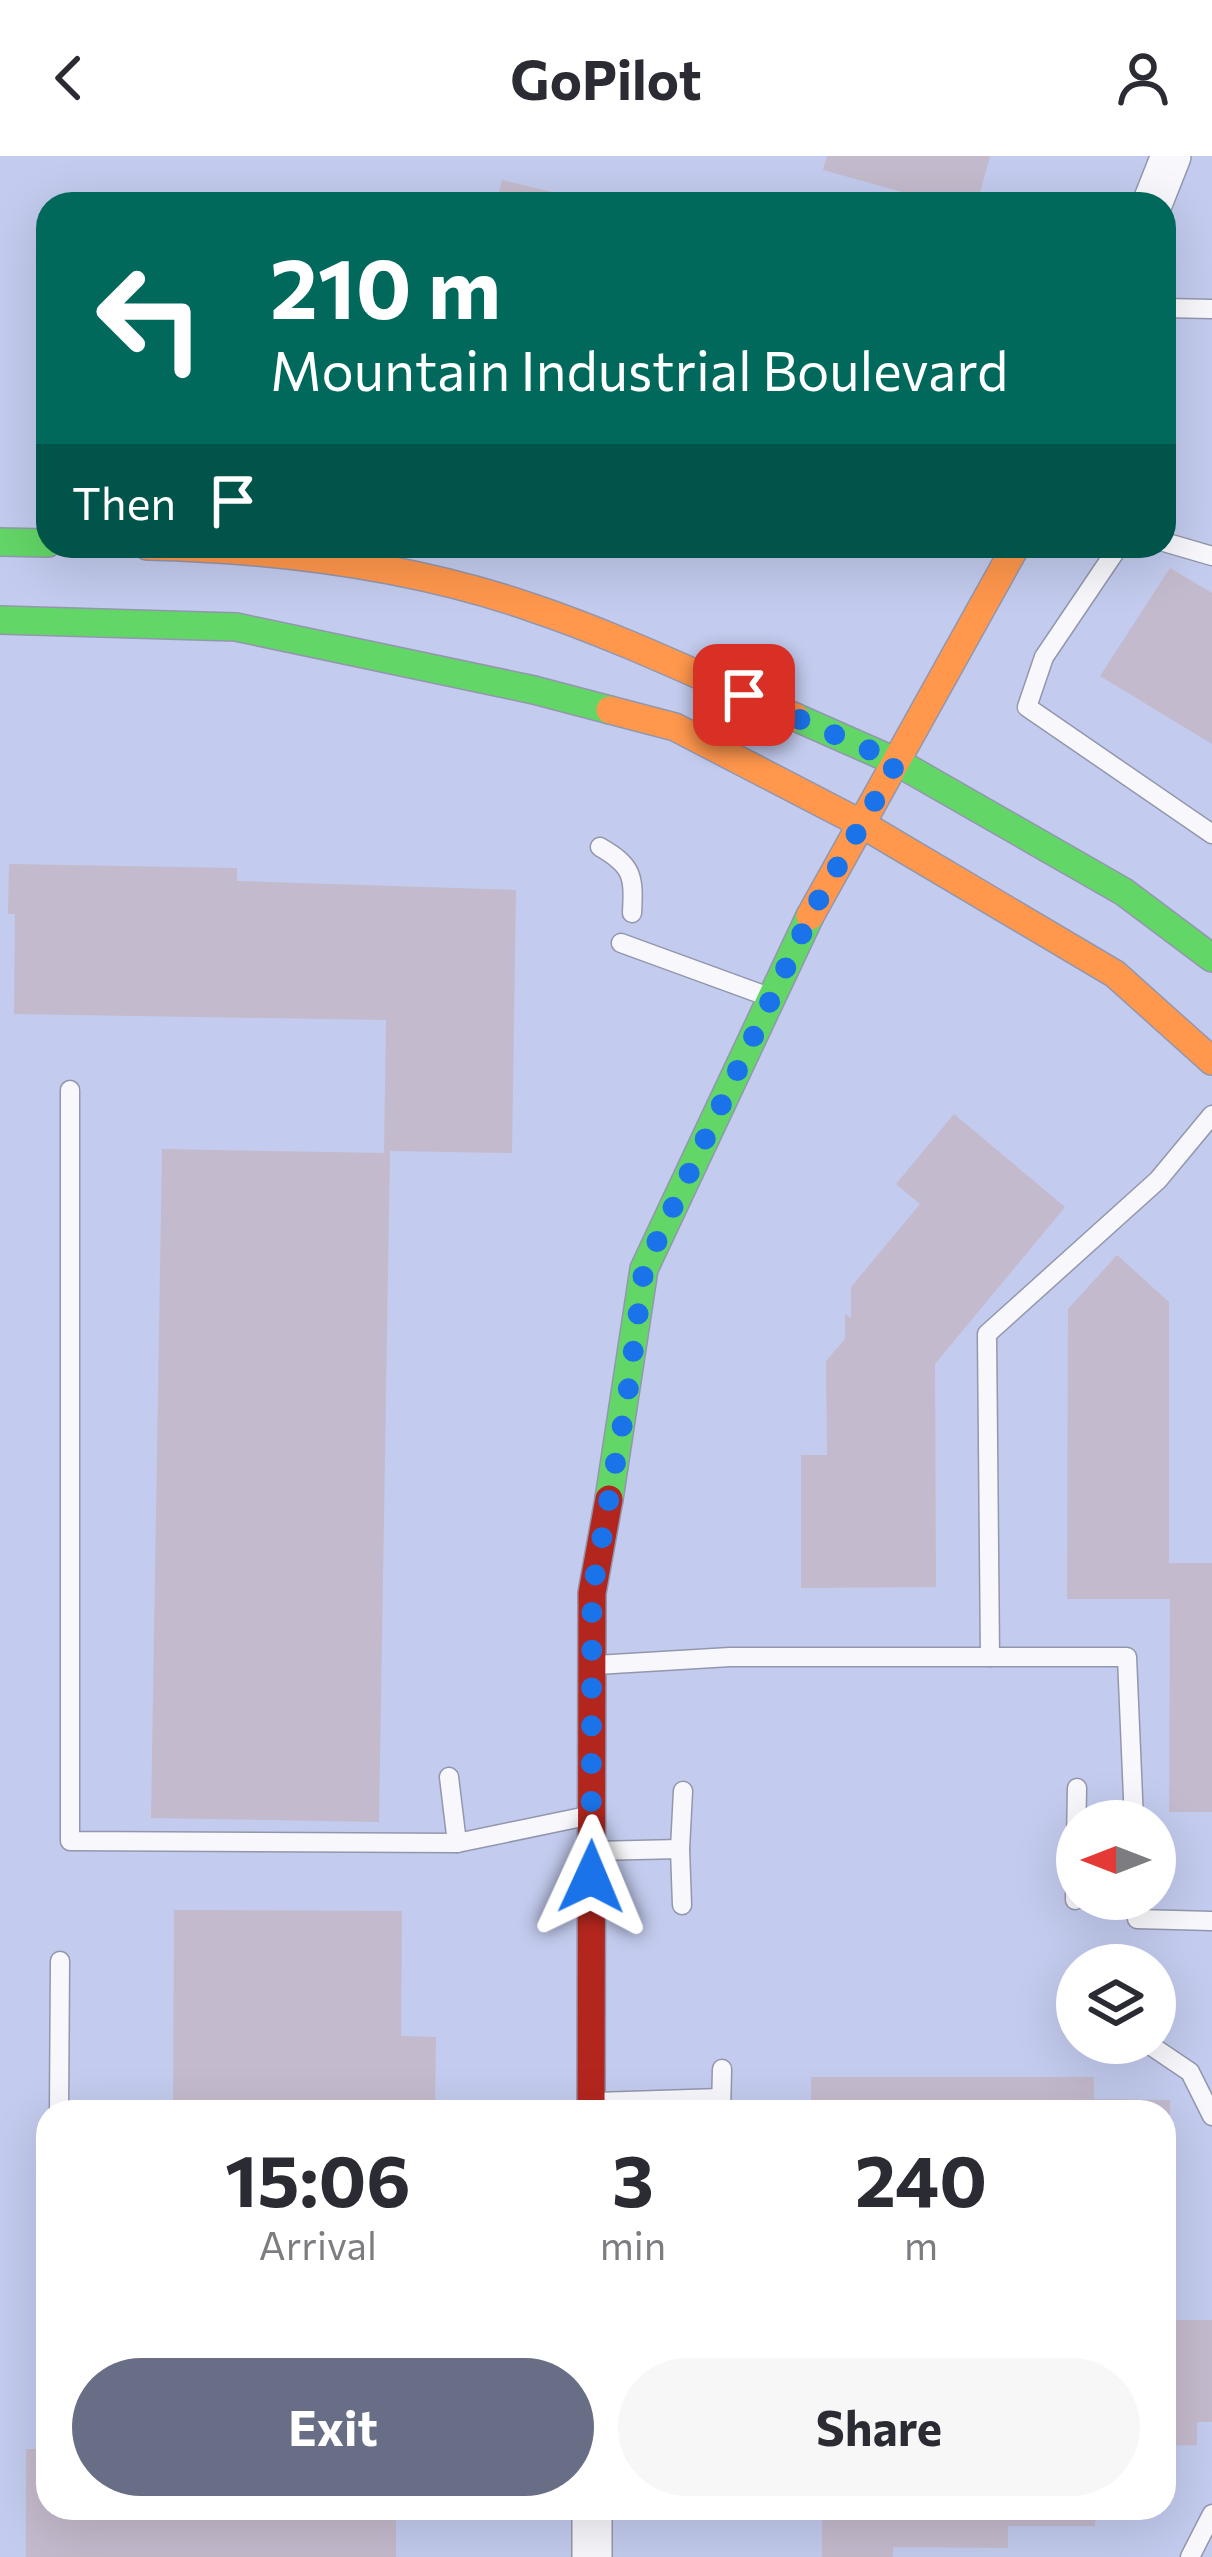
<!DOCTYPE html>
<html lang="en">
<head>
<meta charset="utf-8">
<style>
	:root { --surface:#fff; --page:#f7f7f7; --text:#2b2b33; --muted:#7c7c81; --accent:#696e87 }
	body { margin:0; font-family:Commissioner,sans-serif; background:var(--page); color:var(--text); height:100vh; display:flex; flex-direction:column; font-size:45px; white-space:nowrap }
	* { box-sizing:border-box; margin:0 }
	p { font-size:39px; color:var(--muted) }
	.icon { flex:none; width:66px; height:66px; fill:none; stroke:currentColor; stroke-width:2; stroke-linecap:round; stroke-linejoin:round }
	.map { position:relative; flex:1; overflow:hidden }
	.details { position:absolute; left:36px; top:1944px; width:1140px; height:420px; display:flex; flex-direction:column; background:var(--surface); border-radius:36px; box-shadow:0 12px 48px #0002 }
	.details>* { flex:none }
	.guide { position:absolute; left:36px; top:36px; width:1140px; height:366px; border-radius:36px; box-shadow:0 12px 48px #0002; background:#00695c; color:#fff; overflow:hidden }
	.needle { width:78px; rotate:270deg }
	.controls { position:absolute; left:1056px; top:1644px; display:grid; gap:24px }
	.controls a { display:grid; place-items:center; width:120px; height:120px; border-radius:50%; background:var(--surface); box-shadow:0 12px 48px #0002; font-size:60px }
	.pin { position:absolute; display:grid; place-items:center; width:102px; height:102px; color:#fff; margin:-51px; border-radius:24px; box-shadow:0 6px 18px #0006 }
	.me { position:absolute; width:132px; margin:-66px; rotate:1deg; stroke-linejoin:round; filter:drop-shadow(0 0 9px #0008) }
	.turn { display:flex; align-items:center; gap:42px; height:252px; padding:0 36px; font-size:54px }
	.turn .icon { width:156px; height:156px; stroke-width:2.5 }
	.turn b { display:block; font-size:84px; line-height:102px }
	.then { display:flex; align-items:center; height:114px; padding:0 36px; background:#0003; gap:24px; font-size:45px }
	.eta { display:flex; justify-content:space-evenly; align-items:center; height:204px; text-align:center }
	.eta b { font-size:72px; font-weight:700; line-height:84px }
	.button { display:flex; gap:24px; margin-top:auto; padding:24px 36px }
	.button a { flex:1; height:138px; border-radius:72px; background:var(--accent); color:#fff; font-size:48px; font-weight:700; line-height:138px; text-align:center }
	.button a+a { background:var(--page); color:var(--text) }
	header { display:flex; justify-content:space-between; align-items:center; height:156px; padding:0 36px; background:var(--surface); font-size:54px; font-weight:700 }
	.map>svg:first-child { display:block }
	.built { fill:#c3cbee; fill-rule:evenodd }
	.building { fill:#c4bacd }
	.lines { fill:none; stroke-linecap:round; stroke-linejoin:round }
	.lane-casing { stroke:#9397ad; stroke-width:21 }
	.street-casing { stroke:#9397ad; stroke-width:42 }
	.fast-casing { stroke:#9397ad; stroke-width:30 }
	.slow-casing { stroke:#9397ad; stroke-width:30 }
	.jam-casing { stroke:#9397ad; stroke-width:30 }
	.lane { stroke:#f8f8fc; stroke-width:18 }
	.street { stroke:#f8f8fc; stroke-width:39 }
	.fast { stroke:#63d668; stroke-width:27 }
	.slow { stroke:#ff974d; stroke-width:27 }
	.jam { stroke:#b3261e; stroke-width:27 }
	.route { stroke:#1a73e8; stroke-width:21; stroke-dasharray:0 37.8 }
</style>
</head>
<body>
<header><svg class="icon" aria-label="back" viewBox="0 0 24 24"><path d="M15 5l-7 7 7 7"/></svg>GoPilot<svg class="icon" aria-label="person" viewBox="0 0 24 24"><circle cx="12" cy="8" r="4"/><path d="M4 21q1-7 8-7t8 7"/></svg></header>
<div class="map">
<svg width="1212" height="2401" viewBox="0 0 1212 2401">
	<rect width="100%" height="100%" fill="#ced3ea"/>
	<!-- built -->
	<path class="built" d="M0 0H1212V2401H0ZM48 48H1164V390H48ZM1077 1665H1155V1743H1077ZM1077 1809H1155V1887H1077ZM48 1956H1164V2352H48Z"/>
	<!-- building -->
	<g class="building">
		<polygon points="827,0 990,0 977,48 945,48 823,14"/>
		<polygon points="502,24 594,46 594,48 496,48"/>
		<polygon points="1170,412 1212,437 1212,588 1100,520"/>
		<polygon points="9,708 237,712 237,725 516,734 512,997 390,995 379,1666 151,1662 162,993 384,997 386,864 14,858 15,758 8,758"/>
		<polygon points="954,958 1065,1051 935,1208 936,1431 801,1432 801,1299 827,1299 826,1205 845,1183 845,1158 851,1162 851,1131 920,1048 896,1028"/>
		<polygon points="1117,1099 1169,1146 1169,1407 1212,1407 1212,1656 1169,1656 1170,1443 1067,1443 1068,1153"/>
		<polygon points="174,1754 402,1755 401,1880 436,1881 435,1956 173,1956"/>
		<polygon points="811,1921 1094,1921 1094,1943 1170,1944 1170,2015 1164,2015 1164,1956 811,1956"/>
		<polygon points="1164,2164 1212,2164 1212,2266 1197,2266 1197,2289 1164,2290"/>
		<polygon points="26,2293 48,2293 48,2352 396,2352 396,2401 26,2401"/>
		<polygon points="822,2352 1096,2352 1095,2370 1008,2370 1008,2392 893,2391 893,2401 822,2401"/>
	</g>
	<g class="lines">
		<defs>
			<g id="lane">
				<polyline points="1164,152 1212,153"/>
				<polyline points="1164,386 1212,400"/>
				<polyline points="1119,390 1044,501 1027,551 1212,678"/>
				<path d="M600 691C633 710 634 720 632 757"/>
				<polyline points="621,787 769,841"/>
				<polyline points="70,934 70,1685 457,1687 587,1660"/>
				<polyline points="990,1501 987,1178 1158,1024 1212,959"/>
				<polyline points="596,1509 730,1501 1127,1501 1134,1665"/>
				<polyline points="449,1621 457,1687"/>
				<polyline points="594,1695 680,1693"/>
				<polyline points="1137,1743 1137,1763 1212,1765"/>
				<polyline points="1075,1744 1077,1632"/>
				<polyline points="682,1749 680,1693 683,1635"/>
				<polyline points="1147,1887 1190,1916 1212,1960"/>
				<polyline points="596,1946 721,1942"/>
				<polyline points="59,1956 60,1805"/>
				<polyline points="721,1956 722,1913"/>
				<polyline points="1190,2401 1212,2358"/>
			</g>
			<g id="street">
				<polyline points="1152,48 1171,0"/>
				<polyline points="592,2352 592,2401"/>
			</g>
			<g id="fast">
				<polyline points="0,386 48,387"/>
				<polyline points="0,464 236,471 534,534 610,554"/>
				<polyline points="795,561 897,606 1124,736 1212,802"/>
				<polyline points="609,1343 644,1113 810,760"/>
			</g>
			<g id="slow">
				<path d="M147 390C277 393 410 409 533 452 622 482 708 524 795 561"/>
				<polyline points="610,554 675,571 860,667 1115,818 1212,905"/>
				<polyline points="810,760 1016,390"/>
			</g>
			<polyline id="jam" points="591,1956 592,1437 609,1343"/>
		</defs>
		<!-- lane casing -->
		<use href="#lane" class="lane-casing"/>
		<!-- street casing -->
		<use href="#street" class="street-casing"/>
		<!-- fast casing -->
		<use href="#fast" class="fast-casing"/>
		<!-- slow casing -->
		<use href="#slow" class="slow-casing"/>
		<!-- jam casing -->
		<use href="#jam" class="jam-casing"/>
		<!-- lane -->
		<use href="#lane" class="lane"/>
		<!-- street -->
		<use href="#street" class="street"/>
		<!-- fast -->
		<use href="#fast" class="fast"/>
		<!-- slow -->
		<use href="#slow" class="slow"/>
		<!-- jam -->
		<use href="#jam" class="jam"/>
	</g>
	<g class="lines">
		<!-- route -->
		<polyline class="route" points="591,1721 592,1437 627,1243 644,1113 813,754 897,606 744,539"/>
	</g>
</svg>
<div class="controls">
<a><svg class="needle" viewBox="-14 -14 28 28"><path d="M0-13l5 13h-10z" fill="#e53935"/><path d="M0 13l5-13h-10z" fill="#7c7c81"/></svg></a>
<a><svg class="icon" aria-label="layers" viewBox="0 0 24 24"><path d="M12 4l9 5-9 5-9-5zM3 14l9 5 9-5"/></svg></a>
</div>
<div class="pin" style="left:744px;top:539px;background:#d93025"><svg class="icon" aria-label="arrive" viewBox="0 0 24 24"><path d="M6 21V4h12l-3 4 3 4H6"/></svg></div>
<svg class="me" style="left:591px;top:1721px" viewBox="-20 -20 40 40"><path d="M0-17L14 15 0 8-14 15z" fill="#1a73e8" stroke="#fff" stroke-width="4"/></svg>
<div class="guide">
<div class="turn"><svg class="icon" aria-label="left" viewBox="0 0 24 24"><path d="M17 20v-9H6M10 6l-5 5 5 5"/></svg><div><b>210 m</b>Mountain Industrial Boulevard</div></div>
<div class="then">Then<svg class="icon" aria-label="arrive" viewBox="0 0 24 24"><path d="M6 21V4h12l-3 4 3 4H6"/></svg></div>
</div>
<section class="details">
<div class="eta">
<div><b>15:06</b><p>Arrival</p></div>
<div><b>3</b><p>min</p></div>
<div><b>240</b><p>m</p></div>
</div>
<div class="button"><a>Exit</a><a>Share</a></div>
</section>
</div>
</body>
</html>
